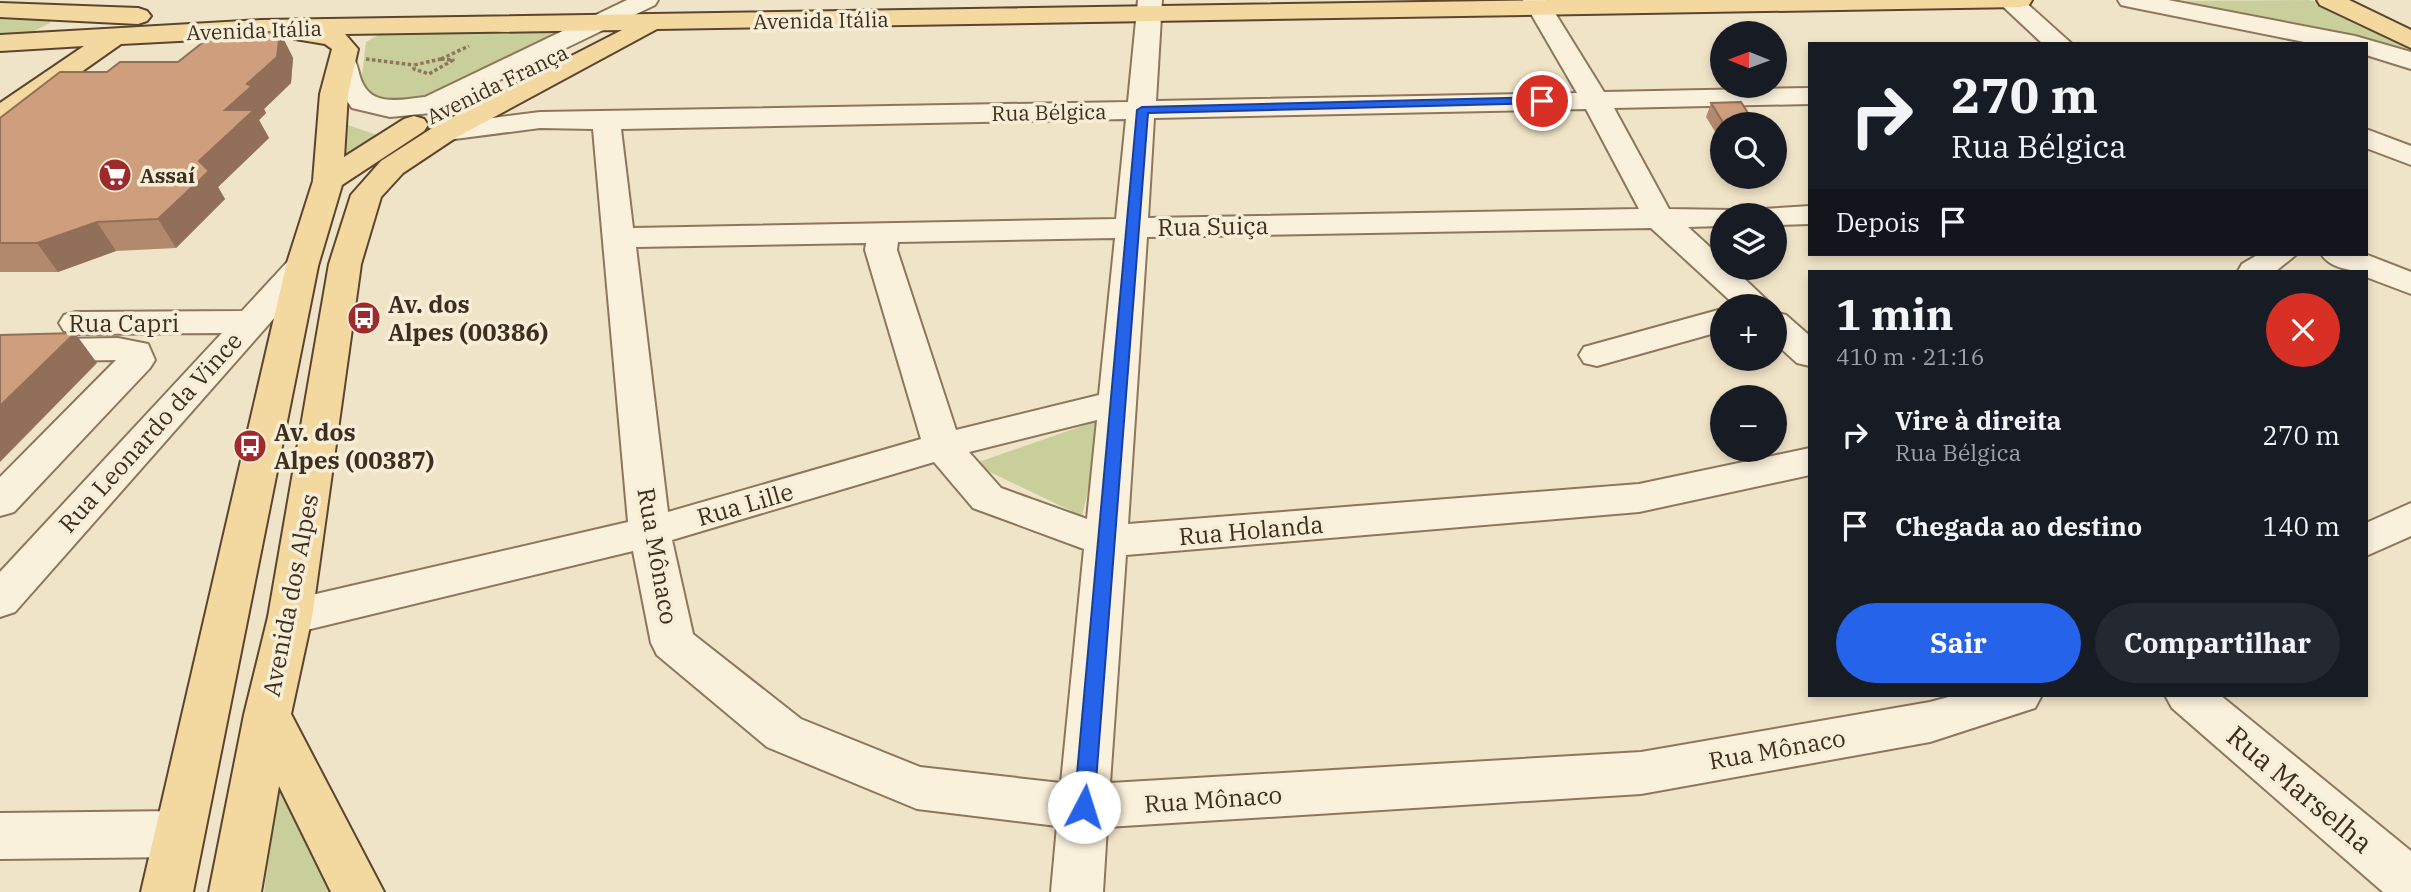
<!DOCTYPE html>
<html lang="pt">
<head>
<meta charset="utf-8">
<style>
	:root { --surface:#171b24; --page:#242831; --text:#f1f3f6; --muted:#9ea1a6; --accent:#2563eb }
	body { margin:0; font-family:"IBM Plex Serif",serif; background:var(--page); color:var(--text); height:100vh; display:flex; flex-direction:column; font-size:26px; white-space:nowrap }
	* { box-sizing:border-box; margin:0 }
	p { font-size:23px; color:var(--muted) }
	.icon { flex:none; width:38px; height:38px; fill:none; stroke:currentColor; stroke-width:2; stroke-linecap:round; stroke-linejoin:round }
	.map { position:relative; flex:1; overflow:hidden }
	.side { position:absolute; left:1808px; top:270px; width:560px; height:427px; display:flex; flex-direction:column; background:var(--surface); border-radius:0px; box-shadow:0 4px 10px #0003 }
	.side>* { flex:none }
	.hud { position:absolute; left:1808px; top:42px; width:560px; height:214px; border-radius:0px; box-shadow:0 4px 10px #0003; background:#171b24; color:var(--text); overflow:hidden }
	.needle { width:46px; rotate:271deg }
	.buttons { position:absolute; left:1710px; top:21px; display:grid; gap:14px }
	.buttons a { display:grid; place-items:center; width:77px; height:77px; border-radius:50%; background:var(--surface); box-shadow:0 4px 10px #0003; font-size:35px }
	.pin { position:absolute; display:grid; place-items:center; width:60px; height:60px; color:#fff; margin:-30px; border:4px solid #fff; border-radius:50%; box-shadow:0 2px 7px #0007 }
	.me { position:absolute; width:77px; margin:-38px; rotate:5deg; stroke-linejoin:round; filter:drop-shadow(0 0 5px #0008) }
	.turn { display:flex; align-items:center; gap:24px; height:147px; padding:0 28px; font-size:32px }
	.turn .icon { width:91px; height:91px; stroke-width:2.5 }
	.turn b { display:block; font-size:49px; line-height:60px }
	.then { display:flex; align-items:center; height:66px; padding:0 28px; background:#0003; gap:14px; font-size:26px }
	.round { display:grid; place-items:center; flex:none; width:74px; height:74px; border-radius:37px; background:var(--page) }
	.overview { display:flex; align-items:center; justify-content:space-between; height:119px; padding:0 28px }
	h1 { font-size:42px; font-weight:700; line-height:52px }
	.cta { display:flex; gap:14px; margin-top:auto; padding:14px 28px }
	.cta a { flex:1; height:80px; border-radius:42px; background:var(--accent); color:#fff; font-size:28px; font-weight:700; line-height:80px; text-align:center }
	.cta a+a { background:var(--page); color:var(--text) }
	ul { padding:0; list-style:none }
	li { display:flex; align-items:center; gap:21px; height:91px; padding:0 28px }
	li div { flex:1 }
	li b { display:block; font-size:26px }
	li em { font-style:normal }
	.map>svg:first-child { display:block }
	.green { fill:#c9cf9b }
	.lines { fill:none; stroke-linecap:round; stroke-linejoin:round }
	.minor-casing { stroke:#8d765c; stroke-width:4 }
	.major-casing { stroke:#5b4430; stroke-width:4 }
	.path { stroke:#8d765c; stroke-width:3.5; stroke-dasharray:3.5 2.5; stroke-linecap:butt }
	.minor { fill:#faf1dc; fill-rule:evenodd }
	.major { fill:#f3d9a0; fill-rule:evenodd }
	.wall { fill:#b2896c }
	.shaded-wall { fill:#916f58 }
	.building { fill:#cf9f7d; stroke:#916f58; stroke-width:2 }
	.route { fill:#2563eb; stroke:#184099; stroke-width:2 }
	.labels { text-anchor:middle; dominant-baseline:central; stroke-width:7; stroke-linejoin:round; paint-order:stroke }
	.far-street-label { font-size:21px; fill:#3d2e20; stroke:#f7eed8 }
	.far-poi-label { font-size:21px; font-weight:bold; fill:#3d2e20; stroke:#f7eed8; text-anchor:start }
	.street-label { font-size:24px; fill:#3d2e20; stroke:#f7eed8 }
	.poi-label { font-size:24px; font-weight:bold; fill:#3d2e20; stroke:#f7eed8; text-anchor:start }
	.near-street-label { font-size:28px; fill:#3d2e20; stroke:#f7eed8 }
</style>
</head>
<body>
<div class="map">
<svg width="2411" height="892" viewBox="0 0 2411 892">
	<rect width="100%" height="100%" fill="#f0e4c8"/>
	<!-- green -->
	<g class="green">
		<polygon points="2308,0 2321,2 2411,42 2411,54 2157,1"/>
		<polygon points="51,13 50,23 20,38 0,38 0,14"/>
		<polygon points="578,30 454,91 391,104 367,95 362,75 366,42 378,35"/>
		<polygon points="345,124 377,135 336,167"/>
		<polygon points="1105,418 1082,516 973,464"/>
		<polygon points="279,785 330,892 264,892"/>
	</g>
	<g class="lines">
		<defs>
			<g id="minor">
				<path d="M627 0H658L655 5 431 113 390 117 352 108 335 85 331 63 335 57H353C359 66 358 75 363 84 374 107 404 99 425 97Z"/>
				<path d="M1138 0H1162L1156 101 1577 93 1523 0H1547L1604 92 1810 88V104L1614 108 1669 209 1733 210 1736 215H1722V226L1688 227 1722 258V268H1733L1773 306H1736L1651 228 1147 237 1128 524 1639 484 1810 448V475L1639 512 1126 555 1110 783 1641 752 1930 702 1956 695H2042L2035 708 1930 742 1641 794 1107 827 1103 892H1051L1057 826 917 809 767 747 657 655 651 643 633 551 290 634 275 629 268 617 275 605 290 600 628 522 593 129 540 128 447 140 437 137 433 131 437 125 540 112 1128 102ZM1586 109 1639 209 1148 218 1154 118ZM1126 119 1116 219 633 228 621 129ZM1115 238 1099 395 956 430 897 250 898 242ZM866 243 865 250 921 439 668 512 636 247ZM1097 420 1087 519 1001 488 969 452ZM934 462 973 508 1084 549 1061 783 920 767 801 719 693 634 672 540Z"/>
				<polygon points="1996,0 2023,0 2072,44 2043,44"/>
				<polygon points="2118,0 2168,0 2355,36 2411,52 2411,69 2366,55 2366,44 2314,44 2130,7 2121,5"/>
				<polygon points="2366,129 2411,146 2411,165 2366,148"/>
				<polygon points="1810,206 1810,224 1774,225 1774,215 1759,215 1763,209"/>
				<polygon points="2259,254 2297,254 2276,271 2238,271 2242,264"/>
				<path d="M2321 254H2365L2411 272V294L2366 277V271C2350 271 2330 268 2321 254Z"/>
				<polygon points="302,256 314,259 318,266 314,273 15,612 0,617 0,572 222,333 76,334 64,331 59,323 64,315 76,312 242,311 290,259"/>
				<polygon points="1722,309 1722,331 1597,366 1584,363 1579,355 1584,347"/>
				<polygon points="1774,312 1786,315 1810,336 1810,366 1797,363 1774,342"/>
				<polygon points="118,338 148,344 155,360 150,368 14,512 0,516 0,477 116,360 0,362 0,340"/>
				<polygon points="2411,503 2411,536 2366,556 2366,523"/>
				<polygon points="2165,695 2220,695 2411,851 2411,892 2383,892 2172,708"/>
				<polygon points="179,811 197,818 204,834 197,850 179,857 0,859 0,813"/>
			</g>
			<g id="major">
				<polygon points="1552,0 2032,0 2029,5 2020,7 657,29 457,137 403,173 381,197 361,264 312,617 291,714 384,892 331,892 279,786 261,892 209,892 244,715 268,617 329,264 351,195 381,161 437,125 622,30 345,34 358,49 348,94 344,157 404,119 414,116 424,119 428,125 424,131 342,185 318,266 193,892 141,892 286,266 313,181 320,94 332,49 325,44 295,39 292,35 121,44 10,122 0,124 0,103 84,46 0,51 0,35 261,20"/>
				<polygon points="2317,0 2349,0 2411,30 2411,48 2320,5"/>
				<polygon points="0,3 138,8 147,11 151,16 147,21 138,24 0,17"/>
			</g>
		</defs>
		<!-- minor casing -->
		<use href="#minor" class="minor-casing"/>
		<!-- major casing -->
		<use href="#major" class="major-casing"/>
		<!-- path -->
		<g class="path">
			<polyline points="366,59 414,65"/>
			<polyline points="441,59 469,46"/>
			<polygon points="441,59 453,60 429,74 414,69 414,65"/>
		</g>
		<!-- minor -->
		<use href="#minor" class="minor"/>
		<!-- major -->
		<use href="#major" class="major"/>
	</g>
	<!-- wall -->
	<g class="wall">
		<polygon points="280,32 293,58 291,83 264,109 266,113 259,120 269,138 218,187 225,199 176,248 116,251 58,272 0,272 0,118 107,72 178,62"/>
		<polygon points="1711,103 1755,124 1722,124 1722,143 1706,117"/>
	</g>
	<!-- shaded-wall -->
	<g class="shaded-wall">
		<polygon points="280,32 293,58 291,83 264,109 266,113 259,120 269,138 218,187 225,199 176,248 158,219 199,161 225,110 247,84"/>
		<polygon points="97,222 116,251 58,272 37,243"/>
		<polygon points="75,333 97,363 0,462 0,406"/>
	</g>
	<!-- building -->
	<g class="building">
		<polygon points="216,32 280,32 277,57 247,84 252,86 225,110 254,110 199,161 209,171 158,219 97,222 37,243 0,243 0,118 60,72 107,72 120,62 178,62"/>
		<polygon points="1741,102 1755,124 1724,124 1711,103"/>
		<polygon points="75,333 0,406 0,335"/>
	</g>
	<!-- route -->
	<polygon class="route" points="1542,97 1546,98 1546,103 1148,113 1094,807 1091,814 1084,816 1077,814 1074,807 1137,110 1142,107"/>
	<!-- icons -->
	<defs>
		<symbol id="supermarket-disc" viewBox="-11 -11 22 22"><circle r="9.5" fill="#9e2a2b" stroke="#f7eed8"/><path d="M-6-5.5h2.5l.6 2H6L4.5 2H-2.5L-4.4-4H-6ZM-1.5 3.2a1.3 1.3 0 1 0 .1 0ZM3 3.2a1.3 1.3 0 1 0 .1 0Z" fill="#fff"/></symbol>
		<symbol id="bus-disc" viewBox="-11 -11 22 22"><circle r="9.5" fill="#9e2a2b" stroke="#f7eed8"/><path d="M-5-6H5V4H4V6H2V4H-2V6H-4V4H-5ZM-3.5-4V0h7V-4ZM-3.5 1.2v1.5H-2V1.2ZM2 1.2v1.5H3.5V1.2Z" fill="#fff"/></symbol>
	</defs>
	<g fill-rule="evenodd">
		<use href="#supermarket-disc" x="96" y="156" width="38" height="38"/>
		<use href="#bus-disc" x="345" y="299" width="38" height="38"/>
		<use href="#bus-disc" x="231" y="427" width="38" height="38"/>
	</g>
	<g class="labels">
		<!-- far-street labels -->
		<g class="far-street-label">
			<text transform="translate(821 20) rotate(-1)">Avenida Itália</text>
			<text transform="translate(254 30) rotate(-2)">Avenida Itália</text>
			<text transform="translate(497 84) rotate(-26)">Avenida França</text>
			<text transform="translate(1049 112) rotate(-1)">Rua Bélgica</text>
		</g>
		<!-- far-poi labels -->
		<g class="far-poi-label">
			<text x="140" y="175">Assaí</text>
		</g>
		<!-- street labels -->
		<g class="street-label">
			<text transform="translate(1213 226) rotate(-1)">Rua Suiça</text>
			<text x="124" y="323">Rua Capri</text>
			<text transform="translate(150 432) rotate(-48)">Rua Leonardo da Vince</text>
			<text transform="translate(745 504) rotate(-16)">Rua Lille</text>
			<text transform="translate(1251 530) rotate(-5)">Rua Holanda</text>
			<text transform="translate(658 556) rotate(80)">Rua Mônaco</text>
			<text transform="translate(290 595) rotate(-79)">Avenida dos Alpes</text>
			<text transform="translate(1777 749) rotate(-10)">Rua Mônaco</text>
			<text transform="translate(1213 799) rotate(-4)">Rua Mônaco</text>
		</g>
		<!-- poi labels -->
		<g class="poi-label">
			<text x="388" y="304">Av. dos<tspan x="388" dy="28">Alpes (00386)</tspan></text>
			<text x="274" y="432">Av. dos<tspan x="274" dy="28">Alpes (00387)</tspan></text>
		</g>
		<!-- near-street labels -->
		<g class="near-street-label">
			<text transform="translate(2300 789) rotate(40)">Rua Marselha</text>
		</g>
	</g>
</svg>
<div class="buttons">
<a><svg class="needle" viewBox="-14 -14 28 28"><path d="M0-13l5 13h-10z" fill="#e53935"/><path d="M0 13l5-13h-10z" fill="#9ea1a6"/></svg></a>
<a><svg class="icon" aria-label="search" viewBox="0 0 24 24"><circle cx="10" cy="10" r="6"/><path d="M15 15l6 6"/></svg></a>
<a><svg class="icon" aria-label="layers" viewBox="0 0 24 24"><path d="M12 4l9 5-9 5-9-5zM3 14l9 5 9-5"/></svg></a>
<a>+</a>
<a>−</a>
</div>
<div class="pin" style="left:1542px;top:101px;background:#d93025"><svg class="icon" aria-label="arrive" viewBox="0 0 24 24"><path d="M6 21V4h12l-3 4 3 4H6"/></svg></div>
<svg class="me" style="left:1084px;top:807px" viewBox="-20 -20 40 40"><circle r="19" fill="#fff"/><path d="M0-13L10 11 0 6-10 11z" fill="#2563eb"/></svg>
<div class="hud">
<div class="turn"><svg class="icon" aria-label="right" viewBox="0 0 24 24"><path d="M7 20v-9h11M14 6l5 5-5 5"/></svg><div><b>270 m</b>Rua Bélgica</div></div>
<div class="then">Depois<svg class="icon" aria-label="arrive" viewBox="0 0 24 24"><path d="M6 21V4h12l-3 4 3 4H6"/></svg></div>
</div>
<section class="side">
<div class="overview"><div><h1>1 min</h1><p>410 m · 21:16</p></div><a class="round" style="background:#d93025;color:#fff"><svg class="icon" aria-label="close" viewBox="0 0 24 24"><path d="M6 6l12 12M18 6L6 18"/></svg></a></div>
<ul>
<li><svg class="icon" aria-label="right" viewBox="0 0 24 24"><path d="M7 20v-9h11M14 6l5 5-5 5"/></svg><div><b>Vire à direita</b><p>Rua Bélgica</p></div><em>270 m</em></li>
<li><svg class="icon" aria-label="arrive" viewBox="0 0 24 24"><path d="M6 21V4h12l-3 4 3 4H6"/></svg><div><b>Chegada ao destino</b></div><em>140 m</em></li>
</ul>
<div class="cta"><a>Sair</a><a>Compartilhar</a></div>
</section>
</div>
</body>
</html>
